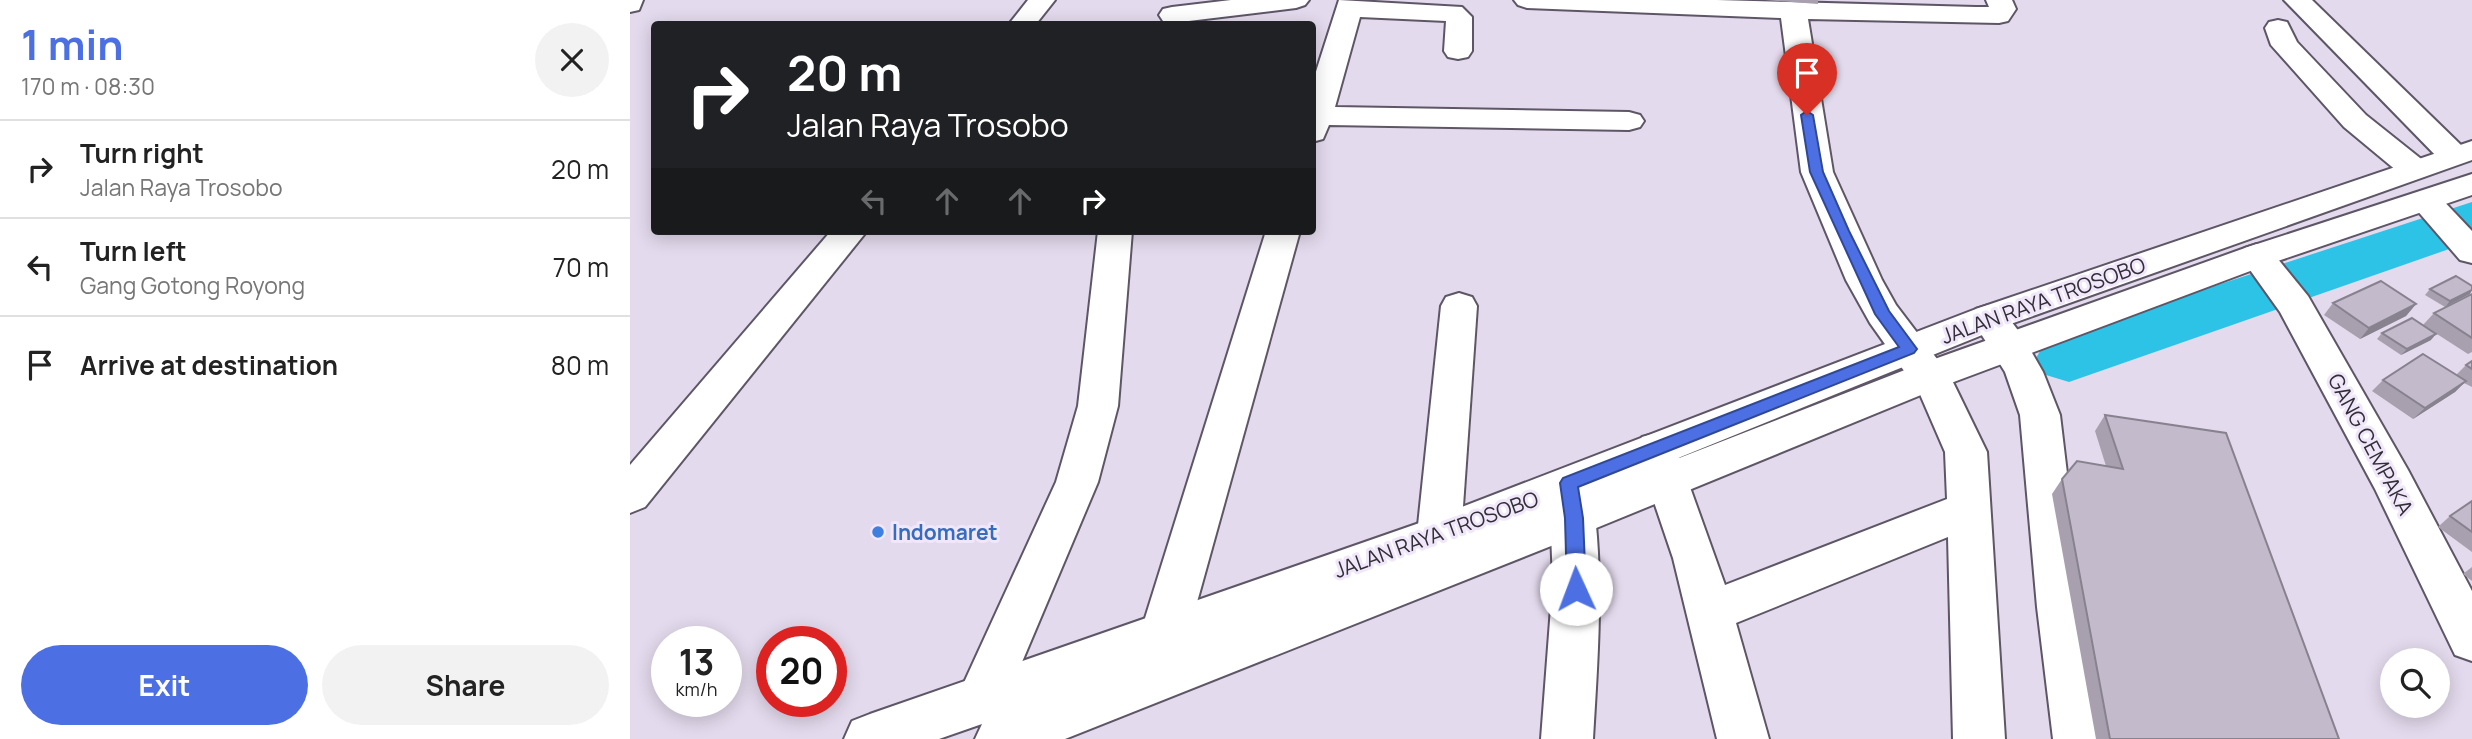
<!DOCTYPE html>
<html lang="en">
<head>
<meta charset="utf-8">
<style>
	:root { --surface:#fff; --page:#f2f2f2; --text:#222; --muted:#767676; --line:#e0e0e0; --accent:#4c70e4 }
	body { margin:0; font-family:Manrope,sans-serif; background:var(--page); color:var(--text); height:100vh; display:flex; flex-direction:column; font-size:26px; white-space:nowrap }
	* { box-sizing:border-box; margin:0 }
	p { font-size:23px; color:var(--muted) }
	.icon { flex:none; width:38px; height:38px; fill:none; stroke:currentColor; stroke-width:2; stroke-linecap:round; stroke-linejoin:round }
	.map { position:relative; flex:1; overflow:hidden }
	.drawer { display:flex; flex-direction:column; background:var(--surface); width:630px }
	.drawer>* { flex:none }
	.hud { position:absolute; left:21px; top:21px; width:665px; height:214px; border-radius:7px; box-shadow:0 4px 18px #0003; background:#202124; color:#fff; overflow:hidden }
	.fabs { position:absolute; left:1750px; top:648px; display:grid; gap:14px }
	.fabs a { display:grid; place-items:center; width:70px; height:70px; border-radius:50%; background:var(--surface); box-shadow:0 4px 18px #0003; font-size:35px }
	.speed { position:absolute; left:21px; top:626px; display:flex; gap:14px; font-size:35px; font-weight:700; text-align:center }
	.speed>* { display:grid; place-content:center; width:91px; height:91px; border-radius:50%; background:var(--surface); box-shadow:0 4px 18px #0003; line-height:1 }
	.speed small { font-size:18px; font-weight:400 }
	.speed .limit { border:10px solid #d22; background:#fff; color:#111 }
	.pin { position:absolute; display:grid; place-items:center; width:60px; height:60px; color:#fff; margin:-72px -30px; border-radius:50% 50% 50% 0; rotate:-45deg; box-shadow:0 0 7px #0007 }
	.pin .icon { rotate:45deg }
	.me { position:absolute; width:77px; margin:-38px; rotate:358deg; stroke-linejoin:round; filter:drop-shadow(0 0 5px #0008) }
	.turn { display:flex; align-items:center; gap:24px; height:147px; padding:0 21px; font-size:32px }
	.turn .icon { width:91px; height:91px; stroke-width:2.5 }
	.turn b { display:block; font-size:49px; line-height:60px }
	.lanes { display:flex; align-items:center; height:66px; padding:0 21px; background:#0003; justify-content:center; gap:35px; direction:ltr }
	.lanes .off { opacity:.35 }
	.round { display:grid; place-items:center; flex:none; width:74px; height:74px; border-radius:37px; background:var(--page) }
	.head { display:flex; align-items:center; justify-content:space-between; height:119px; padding:0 21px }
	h1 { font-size:42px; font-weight:700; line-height:52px; color:var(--accent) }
	.button { display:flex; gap:14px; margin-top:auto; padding:14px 21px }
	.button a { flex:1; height:80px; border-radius:42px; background:var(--accent); color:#fff; font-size:28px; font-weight:700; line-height:80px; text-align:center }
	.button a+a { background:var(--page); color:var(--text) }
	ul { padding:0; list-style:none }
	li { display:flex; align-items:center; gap:21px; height:98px; padding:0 21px; border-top:2px solid var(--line) }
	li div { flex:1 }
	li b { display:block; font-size:26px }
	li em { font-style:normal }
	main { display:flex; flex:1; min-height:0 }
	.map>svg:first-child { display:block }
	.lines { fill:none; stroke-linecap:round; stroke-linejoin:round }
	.river { fill:#2dc3e6; fill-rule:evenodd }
	.minor-casing { stroke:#5e5666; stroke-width:4 }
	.highway-casing { stroke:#5e5666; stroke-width:4 }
	.minor { fill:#fff; fill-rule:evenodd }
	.highway { fill:#fff; fill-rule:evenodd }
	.wall { fill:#a8a0af }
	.shaded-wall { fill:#88828f }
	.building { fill:#c3bacc; stroke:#88828f; stroke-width:2 }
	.route { fill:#4c70e4; stroke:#314994; stroke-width:2 }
	.shop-dot { fill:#3f7fe0; stroke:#f1e7fa; stroke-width:2.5 }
	.labels { text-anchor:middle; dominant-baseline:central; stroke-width:6; stroke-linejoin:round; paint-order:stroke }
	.street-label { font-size:21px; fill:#322f36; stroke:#f1e7fa }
	.shop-label { font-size:21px; font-weight:bold; fill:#366cbe; stroke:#f1e7fa; text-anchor:start }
</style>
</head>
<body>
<main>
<section class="drawer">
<div class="head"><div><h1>1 min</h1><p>170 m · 08:30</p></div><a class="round"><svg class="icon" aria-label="close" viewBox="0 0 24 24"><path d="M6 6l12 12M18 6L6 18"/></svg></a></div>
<ul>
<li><svg class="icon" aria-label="right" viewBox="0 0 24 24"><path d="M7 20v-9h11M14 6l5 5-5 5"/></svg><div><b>Turn right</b><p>Jalan Raya Trosobo</p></div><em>20 m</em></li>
<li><svg class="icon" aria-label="left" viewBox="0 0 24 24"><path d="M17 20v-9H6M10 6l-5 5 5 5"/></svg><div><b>Turn left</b><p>Gang Gotong Royong</p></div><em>70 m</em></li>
<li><svg class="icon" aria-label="arrive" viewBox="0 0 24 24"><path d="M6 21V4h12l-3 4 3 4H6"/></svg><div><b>Arrive at destination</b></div><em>80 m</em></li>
</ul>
<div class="button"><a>Exit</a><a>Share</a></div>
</section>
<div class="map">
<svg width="1842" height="739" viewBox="0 0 1842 739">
	<rect width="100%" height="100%" fill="#e3daed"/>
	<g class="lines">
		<!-- river -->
		<polygon class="river" points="1842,202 1842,241 1439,382 1416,375 1406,358 1416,341"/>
		<defs>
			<g id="minor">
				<polygon points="0,0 13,0 9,10 0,12"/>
				<polygon points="398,0 425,0 406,24 379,24"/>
				<polygon points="601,0 679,0 675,5 666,8 542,23 533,21 529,15 533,9 542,7"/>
				<polygon points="709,0 832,7 842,17 842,51 838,57 828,59 818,57 814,51 816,21 730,17 705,107 999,112 1010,115 1014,121 1010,127 999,130 699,125 693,139 682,142 682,84"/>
				<polygon points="884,0 1087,0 1346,7 1359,7 1356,0 1382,0 1386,9 1378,21 1369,23 1178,19 1203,172 1252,280 1266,305 1320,376 1357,452 1375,739 1323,739 1318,537 1106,623 1139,739 1087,739 1043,558 1006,449 1012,437 1027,433 1042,437 1095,585 1317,499 1315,452 1289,392 1240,323 1216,280 1171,172 1151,18 897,8 888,5"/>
				<polygon points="1654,0 1682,0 1834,148 1839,155 1834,162 1823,164 1812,162"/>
				<polygon points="1648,20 1657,22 1667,42 1736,115 1795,162 1800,169 1795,176 1784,179 1773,176 1714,127 1641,45 1635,28 1639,22"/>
				<polygon points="1795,191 1807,194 1842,231 1842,263 1830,260 1779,201 1783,194"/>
				<polygon points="201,231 237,231 15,507 0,513 0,465"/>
				<polygon points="468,231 502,231 488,406 468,482 376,700 369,717 351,724 333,717 326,700 426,482 448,406"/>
				<polygon points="636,231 670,231 559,631 552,646 535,653 518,646 511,631"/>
				<polygon points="1627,244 1639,248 1678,296 1778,470 1842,591 1842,661 1825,655 1745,489 1650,312 1610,256 1615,248"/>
				<polygon points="829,293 842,297 847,306 831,535 825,548 809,554 793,548 787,535 811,306 816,297"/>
				<polygon points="1359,305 1372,309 1393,337 1413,372 1430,415 1453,607 1475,739 1423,739 1407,607 1390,415 1375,372 1341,318 1346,309"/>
				<path d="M940 469 955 474C965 493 965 516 967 537 972 604 967 672 963 739H911L923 581 919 486 925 474Z"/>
			</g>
			<polygon id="highway" points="1842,141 1842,160 1372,327 1021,469 1285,366 1615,248 1842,174 1842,195 1639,264 1313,386 959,531 435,739 345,739 352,724 309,739 214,739 222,721 240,714 798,520 1346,309"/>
		</defs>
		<!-- minor casing -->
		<use href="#minor" class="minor-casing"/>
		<!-- highway casing -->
		<use href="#highway" class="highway-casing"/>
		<!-- minor -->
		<use href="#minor" class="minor"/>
		<!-- highway -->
		<use href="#highway" class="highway"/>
	</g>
	<!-- wall -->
	<g class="wall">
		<polygon points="1135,0 1188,0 1188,4"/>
		<polygon points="1842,286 1815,307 1795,295 1800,289"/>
		<polygon points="1842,294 1842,352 1838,354 1793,325 1804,313"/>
		<polygon points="1703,303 1786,304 1776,316 1730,339 1694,315"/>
		<polygon points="1752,333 1801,340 1771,355 1747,339"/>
		<polygon points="1842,361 1842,387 1834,383 1825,392 1783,419 1742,391 1753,380 1826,375 1836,365"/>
		<polygon points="1475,415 1709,739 1466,739 1422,494 1432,479 1476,466 1465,431"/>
		<polygon points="1842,501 1842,552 1808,527 1820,516"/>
		<polygon points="1842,567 1842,581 1833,574"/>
	</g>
	<!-- shaded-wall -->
	<g class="shaded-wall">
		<polygon points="1842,290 1840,294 1815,307 1820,301"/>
		<polygon points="1786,304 1776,316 1730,339 1739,328"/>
		<polygon points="1806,334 1801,340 1771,355 1777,349"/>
		<polygon points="1836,381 1825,392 1783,419 1795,408"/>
	</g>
	<!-- building -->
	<g class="building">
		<polygon points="1826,276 1842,286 1842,290 1820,301 1800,289"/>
		<polygon points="1751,281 1786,304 1739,328 1703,303"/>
		<polygon points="1842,294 1842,338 1804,313"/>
		<polygon points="1782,318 1806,334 1777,349 1752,333"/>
		<polygon points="1793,354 1836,381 1795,408 1753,380"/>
		<polygon points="1842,361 1842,369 1836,365"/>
		<polygon points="1475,415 1596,433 1709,739 1480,739 1432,479 1447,461 1493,469"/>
		<polygon points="1842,501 1842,532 1820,516"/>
	</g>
	<!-- route -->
	<polygon class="route" points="1177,111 1183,115 1193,172 1219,231 1259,311 1287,349 1284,353 948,487 953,518 956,589 953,595 946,598 939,595 937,589 935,518 930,483 933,478 1269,347 1245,314 1180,172 1171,115"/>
	<!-- markers -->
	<circle class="shop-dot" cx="248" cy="532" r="7"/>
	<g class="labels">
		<!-- street labels -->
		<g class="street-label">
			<text transform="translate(1413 300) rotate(-20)">JALAN RAYA TROSOBO</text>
			<text transform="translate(1741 444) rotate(62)">GANG CEMPAKA</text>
			<text transform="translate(806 534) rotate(-20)">JALAN RAYA TROSOBO</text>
		</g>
		<!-- shop labels -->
		<g class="shop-label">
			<text x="262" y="532">Indomaret</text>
		</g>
	</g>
</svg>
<div class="fabs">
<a><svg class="icon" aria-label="search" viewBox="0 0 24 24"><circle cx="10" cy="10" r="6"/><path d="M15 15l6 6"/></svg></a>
</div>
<div class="speed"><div>13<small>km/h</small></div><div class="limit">20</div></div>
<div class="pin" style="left:1177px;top:115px;background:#d93025"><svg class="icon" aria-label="arrive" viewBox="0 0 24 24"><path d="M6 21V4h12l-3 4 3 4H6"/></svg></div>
<svg class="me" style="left:946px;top:589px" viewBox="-20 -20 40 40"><circle r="19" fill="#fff"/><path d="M0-13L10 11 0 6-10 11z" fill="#4c70e4"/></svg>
<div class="hud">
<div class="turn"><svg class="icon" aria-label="right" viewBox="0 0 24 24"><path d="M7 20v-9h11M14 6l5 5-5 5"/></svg><div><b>20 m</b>Jalan Raya Trosobo</div></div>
<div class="lanes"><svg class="icon off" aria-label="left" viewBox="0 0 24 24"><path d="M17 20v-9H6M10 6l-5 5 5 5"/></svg><svg class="icon off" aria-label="ahead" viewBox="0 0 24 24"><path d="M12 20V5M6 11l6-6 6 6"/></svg><svg class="icon off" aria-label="ahead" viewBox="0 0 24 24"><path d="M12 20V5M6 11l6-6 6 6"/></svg><svg class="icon" aria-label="right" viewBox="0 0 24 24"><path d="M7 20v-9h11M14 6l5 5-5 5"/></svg></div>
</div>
</div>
</main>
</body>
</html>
